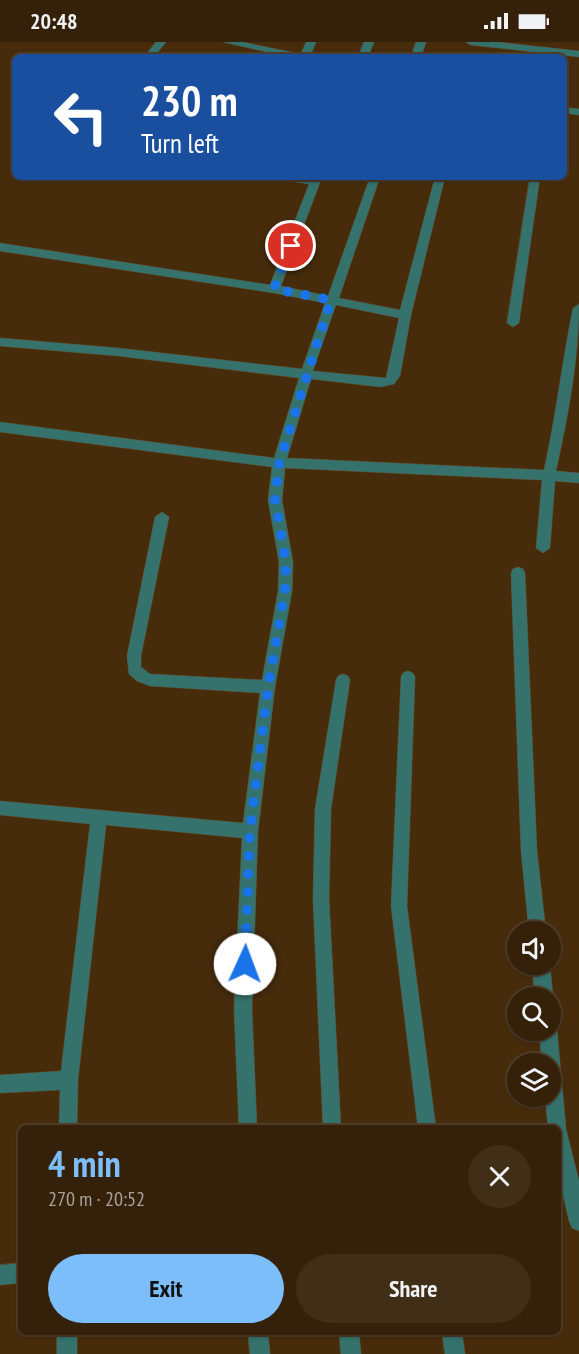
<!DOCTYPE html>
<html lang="en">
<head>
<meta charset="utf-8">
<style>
	:root { --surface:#352109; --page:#402e17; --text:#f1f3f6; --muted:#aaa39c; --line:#4f3e2a; --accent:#7cbef9 }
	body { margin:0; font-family:"PT Sans Narrow",sans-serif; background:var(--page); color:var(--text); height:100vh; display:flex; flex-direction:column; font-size:22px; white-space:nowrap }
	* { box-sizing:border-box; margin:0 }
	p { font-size:20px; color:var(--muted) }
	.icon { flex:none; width:33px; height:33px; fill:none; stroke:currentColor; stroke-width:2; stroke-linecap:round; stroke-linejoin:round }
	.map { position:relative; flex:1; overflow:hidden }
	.side { position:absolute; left:18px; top:1083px; width:543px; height:210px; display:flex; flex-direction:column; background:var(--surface); border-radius:9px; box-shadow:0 2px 4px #0004,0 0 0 2px var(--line) }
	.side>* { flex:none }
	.guide { position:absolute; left:12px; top:12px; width:555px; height:126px; border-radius:9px; box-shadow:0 2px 4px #0004,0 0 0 2px var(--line); background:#1a4fa0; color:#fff; overflow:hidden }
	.controls { position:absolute; left:507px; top:879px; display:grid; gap:12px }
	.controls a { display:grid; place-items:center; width:54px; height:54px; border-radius:50%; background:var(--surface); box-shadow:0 2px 4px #0004,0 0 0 2px var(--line); font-size:30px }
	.pin { position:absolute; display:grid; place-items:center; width:51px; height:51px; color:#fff; margin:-26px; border:3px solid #fff; border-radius:50%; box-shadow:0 2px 6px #0007 }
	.me { position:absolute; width:66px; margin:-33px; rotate:2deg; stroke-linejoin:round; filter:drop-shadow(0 0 4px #0008) }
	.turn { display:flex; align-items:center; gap:21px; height:126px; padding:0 30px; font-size:27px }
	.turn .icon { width:78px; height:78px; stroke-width:2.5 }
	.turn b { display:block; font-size:42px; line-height:51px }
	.round { display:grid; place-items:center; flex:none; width:63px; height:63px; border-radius:32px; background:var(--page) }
	.headline { display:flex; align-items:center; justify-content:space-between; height:102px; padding:0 30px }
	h1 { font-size:36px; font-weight:800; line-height:45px; color:var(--accent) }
	.button { display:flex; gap:12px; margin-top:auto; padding:12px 30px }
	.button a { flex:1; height:69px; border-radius:36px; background:var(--accent); color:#111; font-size:24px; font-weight:800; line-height:69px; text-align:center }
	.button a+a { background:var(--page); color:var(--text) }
	.status { display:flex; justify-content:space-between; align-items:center; height:42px; padding:0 30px; background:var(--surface); direction:ltr }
	.status svg { height:16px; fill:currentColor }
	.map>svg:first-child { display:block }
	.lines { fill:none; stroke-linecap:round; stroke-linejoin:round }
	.street-casing { stroke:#634828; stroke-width:1 }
	.street { fill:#35726c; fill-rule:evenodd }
	.route { stroke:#1a73e8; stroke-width:10; stroke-dasharray:0 18 }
</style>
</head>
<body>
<div class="status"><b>20:48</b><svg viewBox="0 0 49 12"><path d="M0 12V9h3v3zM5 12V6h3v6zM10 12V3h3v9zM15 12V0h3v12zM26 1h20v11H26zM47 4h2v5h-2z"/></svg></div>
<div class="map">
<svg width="579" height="1312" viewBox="0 0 579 1312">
	<rect width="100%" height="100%" fill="#472c0c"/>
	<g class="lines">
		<defs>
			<g id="street">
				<polygon points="156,0 166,0 154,15 144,15"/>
				<polygon points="223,0 242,0 301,12 306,0 316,0 310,15 289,15"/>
				<polygon points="364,0 374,0 368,15 358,15"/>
				<polygon points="416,0 426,0 421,15 411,15"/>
				<polygon points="466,0 497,0 579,9 579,15 471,3"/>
				<polygon points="564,65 579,67 579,73 564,71"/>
				<path d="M276 135H322L281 244 328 254 370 135H380L339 256 400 268 435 135H445L411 273 400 334 394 342 381 345 311 337 287 416 544 428C556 374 562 320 573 266L579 262C579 318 568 374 556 429L579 431V441L555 439 550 506 543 511 536 506 542 438 285 426 282 458 293 520 292 549 275 645 258 789 252 967 257 1086H239L234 967 242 796 106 783 78 1038 77 1086H59L60 1048 0 1051V1033L61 1029 90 782 0 773V759L243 781 260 651 150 644 137 639 129 632 127 614 155 475 162 470 169 475 141 614V625L150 632 262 638 278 549 279 520 268 458 272 425 0 390V380L274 416 299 336 118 314 0 304V296L118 306 302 327 325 261 274 251 0 209V201L270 243 309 142 281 138ZM336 263 399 276 386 336 313 329Z"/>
				<polygon points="530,135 540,135 519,281 513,285 507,281"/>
				<polygon points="518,525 523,527 525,531 537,809 546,890 529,890 521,809 511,531 513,527"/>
				<polygon points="408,629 413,631 415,635 407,864 436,1086 418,1086 391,864 401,635 403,631"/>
				<polygon points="343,632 348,634 350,638 331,767 329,857 341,1086 323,1086 313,857 315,767 336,638 338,634"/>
				<polygon points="532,922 550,922 553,956 550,961 550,956 535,956"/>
				<polygon points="550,980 554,982 557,988 566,1087 579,1139 579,1189 572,1186 569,1179 558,1131 558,1086 548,1086 545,1054 550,1054 550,1022 542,1022 539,988 550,988"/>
				<polygon points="21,1221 21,1241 0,1243 0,1223"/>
				<rect x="57" y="1290" width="20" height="22"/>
				<polygon points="248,1290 268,1290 270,1312 250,1312"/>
				<polygon points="339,1290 359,1290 361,1312 341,1312"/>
				<polygon points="442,1290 462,1290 465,1312 445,1312"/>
			</g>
		</defs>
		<!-- street casing -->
		<use href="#street" class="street-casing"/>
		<!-- street -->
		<use href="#street" class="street"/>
	</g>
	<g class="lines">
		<!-- route -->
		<polyline class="route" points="245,922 250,789 268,645 285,549 286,520 275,458 279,422 331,258 274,247 291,204"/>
	</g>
</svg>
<div class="controls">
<a><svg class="icon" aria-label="sound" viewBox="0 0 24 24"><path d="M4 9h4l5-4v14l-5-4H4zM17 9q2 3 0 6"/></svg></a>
<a><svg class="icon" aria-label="search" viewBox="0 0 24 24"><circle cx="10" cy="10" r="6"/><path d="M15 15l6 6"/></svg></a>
<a><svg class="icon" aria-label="layers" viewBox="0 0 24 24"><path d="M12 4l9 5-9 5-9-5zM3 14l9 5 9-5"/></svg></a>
</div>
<div class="pin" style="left:291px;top:204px;background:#d93025"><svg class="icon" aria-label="arrive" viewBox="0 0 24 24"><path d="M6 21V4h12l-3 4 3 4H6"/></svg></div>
<svg class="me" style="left:245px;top:922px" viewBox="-20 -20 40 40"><circle r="19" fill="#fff"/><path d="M0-13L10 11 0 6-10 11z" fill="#1a73e8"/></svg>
<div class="guide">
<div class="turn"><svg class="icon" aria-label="left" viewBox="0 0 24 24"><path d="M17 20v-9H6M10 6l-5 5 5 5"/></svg><div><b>230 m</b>Turn left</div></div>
</div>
<section class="side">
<div class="headline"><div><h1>4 min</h1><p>270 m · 20:52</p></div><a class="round"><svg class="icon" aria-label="close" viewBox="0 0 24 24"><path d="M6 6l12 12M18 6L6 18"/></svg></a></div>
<div class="button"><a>Exit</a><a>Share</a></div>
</section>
</div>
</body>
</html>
